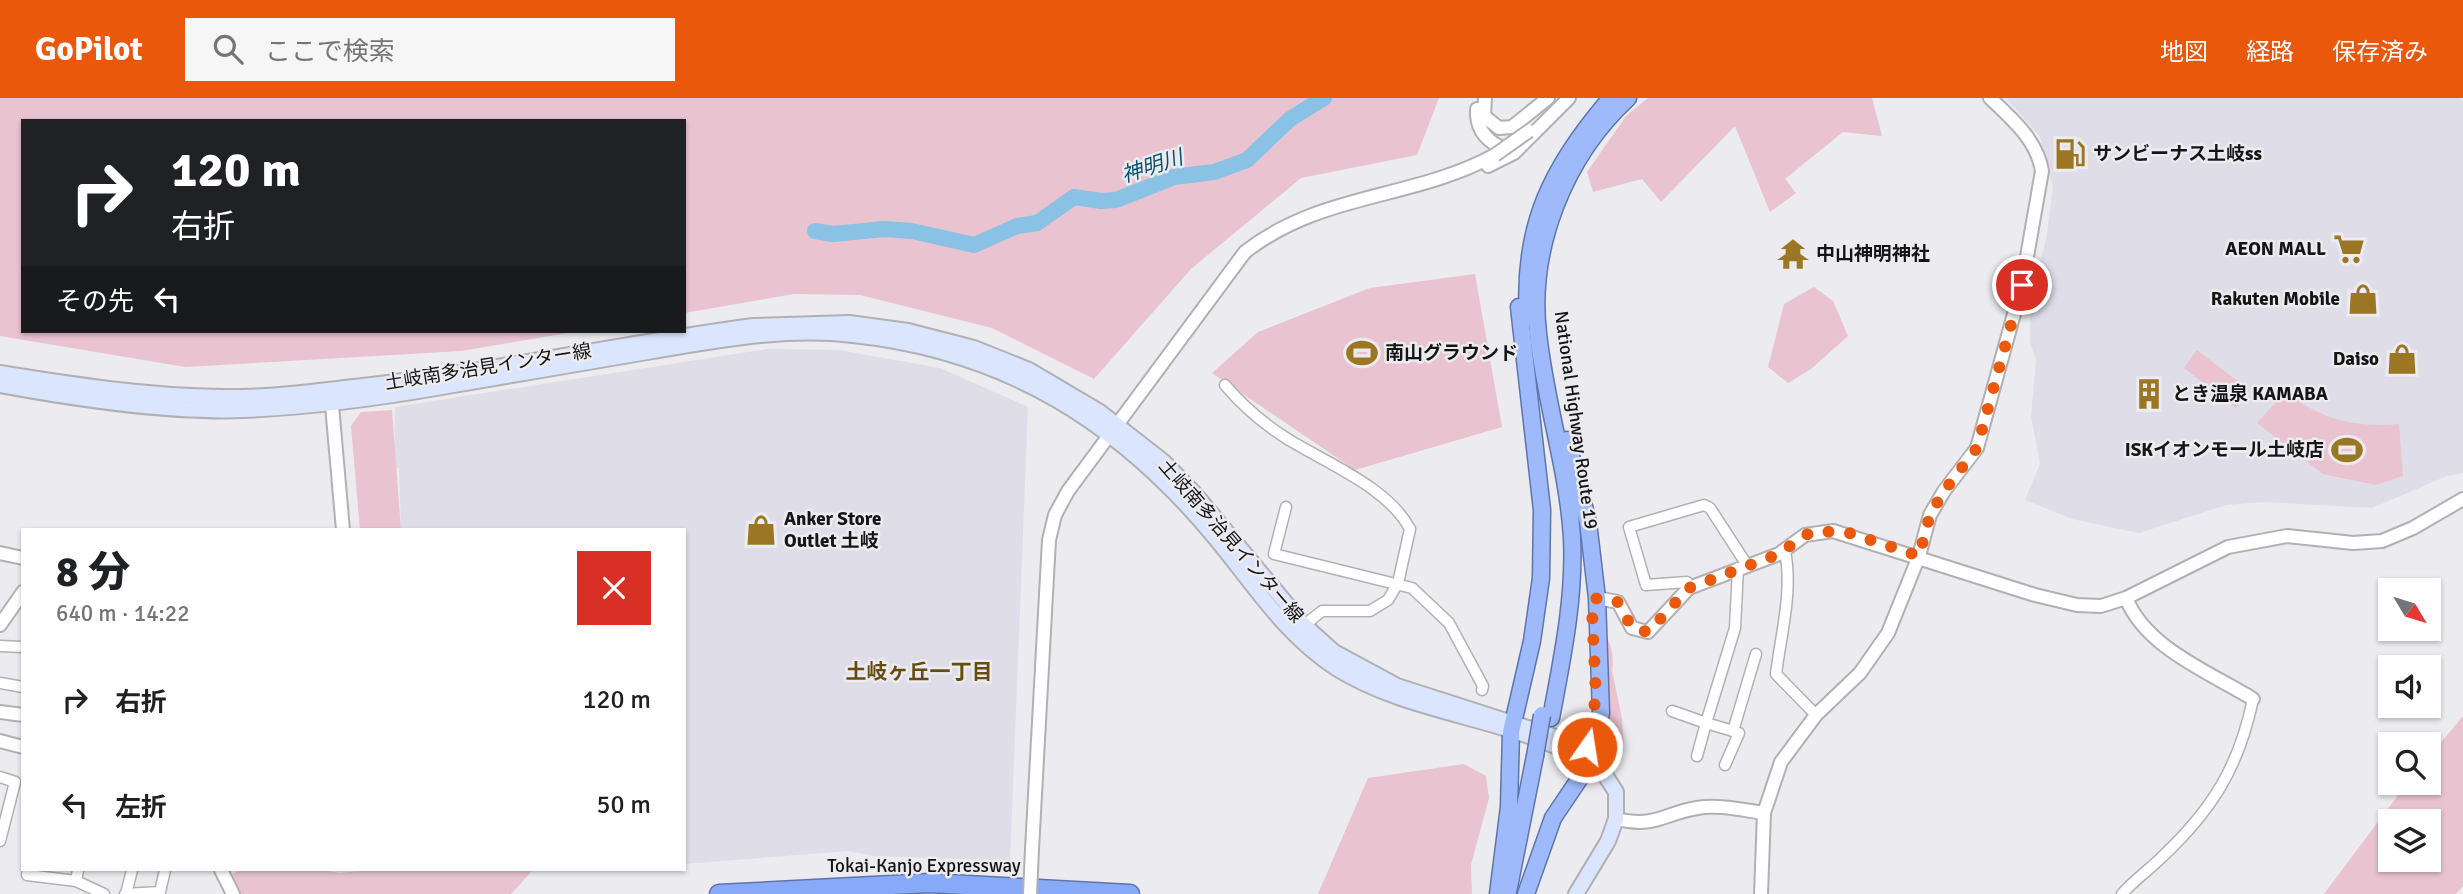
<!DOCTYPE html>
<html lang="ja">
<head>
<meta charset="utf-8">
<style>
	:root { --surface:#fff; --page:#f6f6f6; --text:#202124; --muted:#757577; --accent:#ea580c }
	body { margin:0; font-family:Signika,"Noto Sans JP",sans-serif; background:var(--page); color:var(--text); height:100vh; display:flex; flex-direction:column; font-size:26px; white-space:nowrap }
	* { box-sizing:border-box; margin:0 }
	p { font-size:23px; color:var(--muted) }
	.icon { flex:none; width:38px; height:38px; fill:none; stroke:currentColor; stroke-width:2; stroke-linecap:round; stroke-linejoin:round }
	.map { position:relative; flex:1; overflow:hidden }
	.drawer { position:absolute; left:21px; top:430px; width:665px; height:343px; display:flex; flex-direction:column; background:var(--surface); border-radius:0px; box-shadow:0 2px 5px #0004 }
	.drawer>* { flex:none }
	.top-card { position:absolute; left:21px; top:21px; width:665px; height:214px; border-radius:0px; box-shadow:0 2px 5px #0004; background:#202124; color:#fff; overflow:hidden }
	.needle { width:46px; rotate:128deg }
	.buttons { position:absolute; left:2378px; top:480px; display:grid; gap:14px }
	.buttons a { display:grid; place-items:center; width:63px; height:63px; border-radius:0px; background:var(--surface); box-shadow:0 2px 5px #0004; font-size:35px }
	.pin { position:absolute; display:grid; place-items:center; width:60px; height:60px; color:#fff; margin:-30px; border:4px solid #fff; border-radius:50%; box-shadow:0 2px 7px #0007 }
	.me { position:absolute; width:77px; margin:-38px; rotate:13deg; stroke-linejoin:round; filter:drop-shadow(0 0 5px #0008) }
	.turn { display:flex; align-items:center; gap:24px; height:147px; padding:0 35px; font-size:32px }
	.turn .icon { width:91px; height:91px; stroke-width:2.5 }
	.turn b { display:block; font-size:49px; line-height:60px }
	.then { display:flex; align-items:center; height:66px; padding:0 35px; background:#0003; gap:14px; font-size:26px }
	.round { display:grid; place-items:center; flex:none; width:74px; height:74px; border-radius:0px; background:var(--page) }
	.overview { display:flex; align-items:center; justify-content:space-between; height:119px; padding:0 35px }
	h1 { font-size:42px; font-weight:800; line-height:52px }
	ul { padding:0; list-style:none }
	li { display:flex; align-items:center; gap:21px; height:105px; padding:0 35px }
	li div { flex:1 }
	li b { display:block; font-size:26px }
	li em { font-style:normal }
	header { display:flex; align-items:center; gap:42px; box-sizing:border-box; height:98px; padding:0 35px; background:var(--accent); color:#fff }
	header strong { font-size:33px }
	nav { display:flex; gap:38px; margin-inline-start:auto; font-size:24px }
	.search { width:490px; height:63px; background:var(--page); display:flex; align-items:center; gap:18px; box-sizing:border-box; padding:0 24px; border-radius:0px; color:var(--muted); font-size:26px }
	.map>svg:first-child { display:block }
	.built { fill:#dfdde8 }
	.green { fill:#e9c3d0; fill-rule:evenodd }
	.lines { fill:none; stroke-linecap:round; stroke-linejoin:round }
	.river { stroke:#89c2e5; stroke-width:16 }
	.minor-casing { stroke:#b1b1b4; stroke-width:13 }
	.tertiary-casing { stroke:#b1b1b4; stroke-width:16 }
	.secondary-casing { stroke:#b1b1b4; stroke-width:18 }
	.trunk-casing { stroke:#5f75a9; stroke-width:19 }
	.motorway-casing { stroke:#5f75a9; stroke-width:21 }
	.minor { stroke:#fff; stroke-width:10 }
	.tertiary { stroke:#fff; stroke-width:12 }
	.secondary { stroke:#dbe5fd; stroke-width:14 }
	.trunk { stroke:#9fbafa; stroke-width:16 }
	.motorway { stroke:#87a9f8; stroke-width:18 }
	.tertiary-bridge-casing { stroke:#b1b1b4; stroke-width:16; stroke-linecap:butt }
	.trunk-bridge-casing { stroke:#5f75a9; stroke-width:19; stroke-linecap:butt }
	.tertiary-bridge { stroke:#fff; stroke-width:12 }
	.trunk-bridge { stroke:#9fbafa; stroke-width:16 }
	.route { stroke:#ea580c; stroke-width:12; stroke-dasharray:0 21.6 }
	.labels { text-anchor:middle; dominant-baseline:central; stroke-width:5; stroke-linejoin:round; paint-order:stroke }
	.poi-label { font-size:19px; font-weight:bold; fill:#151516; stroke:#ecebef; text-anchor:start }
	.street-label { font-size:19px; fill:#151516; stroke:#ecebef }
	.water-label { font-size:21px; font-style:italic; fill:#095274; stroke:#ecebef }
	.neighbourhood-label { font-size:21px; font-weight:bold; fill:#654c12; stroke:#ecebef }
</style>
</head>
<body>
<header>
<strong>GoPilot</strong>
<div class="search"><svg class="icon" aria-label="search" viewBox="0 0 24 24"><circle cx="10" cy="10" r="6"/><path d="M15 15l6 6"/></svg>ここで検索</div>
<nav><a>地図</a><a>経路</a><a>保存済み</a></nav>
</header>
<div class="map">
<svg width="2463" height="796" viewBox="0 0 2463 796">
	<rect width="100%" height="100%" fill="#ecebef"/>
	<!-- built -->
	<g class="built">
		<polygon points="2006,0 2459,0 2463,3 2463,375 2447,378 2372,410 2264,404 2226,407 2139,435 2072,421 2025,402 2040,366 2031,318 2036,262 2030,245 2030,198 2046,142 2053,89 2040,39"/>
		<polygon points="768,251 839,252 940,270 1028,309 1010,763 875,758 848,753 684,766 684,432 401,432 399,370 394,370 395,309"/>
	</g>
	<!-- green -->
	<g class="green">
		<polygon points="0,0 1439,0 1417,57 1301,80 1191,171 1094,281 992,230 860,197 794,196 684,215 684,23 23,23 23,233 580,233 461,253 185,269 0,238"/>
		<polygon points="1648,0 1872,0 1882,38 1843,34 1785,81 1796,95 1770,114 1735,28 1661,104 1642,81 1593,94 1587,74 1626,18"/>
		<polygon points="1475,176 1502,329 1355,372 1212,275 1258,234 1370,190"/>
		<polygon points="1814,189 1833,203 1848,238 1811,271 1788,285 1768,269 1784,206"/>
		<polygon points="2197,252 2249,292 2236,310 2184,270"/>
		<path d="M2285 294C2321 321 2354 330 2399 326L2403 378 2376 387 2323 376 2257 325Z"/>
		<polygon points="392,312 401,432 360,432 351,328 361,314"/>
		<path d="M1604 533C1610 543 1615 560 1612 572L1622 621 1624 653 1605 652 1610 601Z"/>
		<path d="M2463 618V788L2456 796H2324L2408 684H2429V659ZM2390 723H2429V761H2390Z"/>
		<polygon points="1464,666 1486,678 1489,700 1471,767 1472,796 1318,796 1368,680"/>
		<polygon points="240,772 324,772 339,775 371,772 533,772 511,796 241,796 231,777"/>
	</g>
	<g class="lines">
		<!-- river -->
		<polyline class="river" points="815,133 833,136 884,131 912,133 974,147 1017,128 1037,125 1074,99 1101,103 1116,102 1174,79 1214,74 1247,62 1290,21 1324,0"/>
		<defs>
			<g id="minor">
				<path d="M1225 287C1242 307 1264 326 1286 340 1326 365 1388 389 1410 431L1398 485 1388 502 1370 513H1322L1302 529"/>
				<polyline points="1286,409 1274,456 1412,490 1449,525 1483,588 1482,592"/>
				<path d="M1785 453C1793 493 1781 536 1776 576L1816 617"/>
				<polyline points="1738,470 1735,530 1706,625 1733,633 1756,556"/>
				<polyline points="1687,484 1646,487 1629,429 1704,407 1710,410 1747,467"/>
				<polyline points="0,548 23,549"/>
				<polyline points="0,585 23,589"/>
				<polyline points="1672,613 1706,625 1697,658"/>
				<polyline points="1725,667 1739,635 1733,633"/>
				<polyline points="0,679 15,684 0,743"/>
				<polyline points="28,772 27,777 76,783 104,796"/>
				<polyline points="76,783 78,772"/>
				<polyline points="125,796 160,794 165,772"/>
				<polyline points="126,796 132,772"/>
				<path d="M2122 796C2134 782 2149 772 2162 759 2212 712 2239 669 2253 601"/>
			</g>
			<g id="tertiary">
				<polyline points="1485,0 1484,18 1499,30 1512,29 1548,0"/>
				<path d="M1477 11C1476 28 1484 41 1500 49"/>
				<polyline points="1488,68 1514,55 1569,0"/>
				<polyline points="331,296 343,432"/>
				<polyline points="0,455 23,460"/>
				<polyline points="1597,500 1618,504 1632,530 1648,534 1689,490 1779,456 1805,437 1833,433 2035,497 2077,507 2101,508 2126,500 2228,449 2287,438 2353,445 2382,443 2413,430 2463,401"/>
				<path d="M2126 500C2146 550 2209 574 2253 601"/>
				<polyline points="0,527 23,494"/>
				<polyline points="0,614 23,617"/>
				<polyline points="0,643 23,649"/>
				<path d="M1616 721C1656 730 1662 716 1697 710 1718 706 1742 712 1764 715"/>
				<path d="M1032 751 1049 442 1055 417 1068 393 1245 154C1322 94 1412 102 1495 57"/>
				<polyline points="221,772 233,796"/>
				<path d="M1761 796 1764 715 1781 664 1816 617 1860 575 1888 535 1919 458 1930 417 1944 393 1977 350 2022 187 2042 73C2037 42 2012 21 1990 0"/>
			</g>
			<g id="secondary">
				<path d="M0 275C73 287 148 298 222 299 266 300 310 294 354 289 488 274 620 246 753 228L849 225 908 233 974 250 1029 272 1100 314 1164 364 1195 396 1304 527 1334 554 1397 588 1587 649 1616 694V721L1608 743 1576 796"/>
				<path d="M0 287C76 301 168 315 244 312 309 309 373 301 436 290 508 278 581 265 653 253 719 242 786 229 853 237 1006 253 1121 325 1217 442 1255 488 1285 537 1336 570 1416 620 1519 619 1597 670"/>
			</g>
			<g id="trunk">
				<path d="M1528 219C1522 128 1552 68 1611 0"/>
				<path d="M1551 620C1562 561 1575 500 1572 440 1568 371 1545 304 1538 235 1528 150 1565 58 1628 0"/>
				<polyline points="1508,794 1535,658"/>
				<polyline points="1498,796 1509,709 1511,634 1532,543 1541,480 1542,412 1519,209"/>
				<polyline points="1526,796 1553,720 1590,665 1601,615 1597,500 1588,424 1567,342"/>
			</g>
			<polyline id="motorway" points="719,796 930,785 1130,796"/>
		</defs>
		<!-- minor casing -->
		<use href="#minor" class="minor-casing"/>
		<!-- tertiary casing -->
		<use href="#tertiary" class="tertiary-casing"/>
		<!-- secondary casing -->
		<use href="#secondary" class="secondary-casing"/>
		<!-- trunk casing -->
		<use href="#trunk" class="trunk-casing"/>
		<!-- motorway casing -->
		<use href="#motorway" class="motorway-casing"/>
		<!-- minor -->
		<use href="#minor" class="minor"/>
		<!-- tertiary -->
		<use href="#tertiary" class="tertiary"/>
		<!-- secondary -->
		<use href="#secondary" class="secondary"/>
		<!-- trunk -->
		<use href="#trunk" class="trunk"/>
		<!-- motorway -->
		<use href="#motorway" class="motorway"/>
		<defs>
			<g id="tertiary-bridge">
				<polyline points="1495,57 1529,33"/>
				<polyline points="1030,796 1032,751"/>
			</g>
			<polyline id="trunk-bridge" points="1535,658 1542,617"/>
		</defs>
		<!-- tertiary-bridge casing -->
		<use href="#tertiary-bridge" class="tertiary-bridge-casing"/>
		<!-- trunk-bridge casing -->
		<use href="#trunk-bridge" class="trunk-bridge-casing"/>
		<!-- tertiary-bridge -->
		<use href="#tertiary-bridge" class="tertiary-bridge"/>
		<!-- trunk-bridge -->
		<use href="#trunk-bridge" class="trunk-bridge"/>
	</g>
	<g class="lines">
		<!-- route -->
		<polyline class="route" points="1587,649 1596,598 1592,512 1593,503 1597,500 1618,504 1632,530 1648,534 1689,490 1779,456 1805,437 1818,433 1849,435 1919,458 1930,417 1944,393 1977,350 2022,187"/>
	</g>
	<!-- icons -->
	<defs>
		<symbol id="fuel-bare" viewBox="-9 -9 18 18"><path d="M-5.5-6h7V0h2V4h1.3V-2.5L3-4.5l.8-.8L6-3V5H2.5V1h-1V6h-7ZM-4.2-4.7v3.2H.2V-4.7Z" fill="#9c7723" stroke="#ecebef" stroke-width="2.5" paint-order="stroke"/></symbol>
		<symbol id="supermarket-bare" viewBox="-9 -9 18 18"><path d="M-6-5.5h2.5l.6 2H6L4.5 2H-2.5L-4.4-4H-6ZM-1.5 3.2a1.3 1.3 0 1 0 .1 0ZM3 3.2a1.3 1.3 0 1 0 .1 0Z" fill="#9c7723" stroke="#ecebef" stroke-width="2.5" paint-order="stroke"/></symbol>
		<symbol id="temple-bare" viewBox="-9 -9 18 18"><path d="M0-6L5-2H3V0L6.5 2.5H4V6H1.5V3h-3V6H-4V2.5H-6.5L-3 0V-2H-5Z" fill="#9c7723" stroke="#ecebef" stroke-width="2.5" paint-order="stroke"/></symbol>
		<symbol id="shop-bare" viewBox="-9 -9 18 18"><path d="M-5-2.5h2.3a2.7 3.5 0 0 1 5.4 0H5L5.5 6h-11ZM-1.5-2.5h3a1.5 2.3 0 0 0-3 0Z" fill="#9c7723" stroke="#ecebef" stroke-width="2.5" paint-order="stroke"/></symbol>
		<symbol id="stadium-bare" viewBox="-9 -9 18 18"><path d="M0-5a6.5 5 0 1 0 0 10a6.5 5 0 1 0 0-10ZM-3.5-1.8h7v3.6h-7Z" fill="#9c7723" stroke="#ecebef" stroke-width="2.5" paint-order="stroke"/></symbol>
		<symbol id="building-bare" viewBox="-9 -9 18 18"><path d="M-4-6H4V6H1V3H-1V6H-4ZM-2.5-4.3h1.7v1.8h-1.7ZM.8-4.3h1.7v1.8H.8ZM-2.5-1h1.7V.8h-1.7ZM.8-1h1.7V.8H.8Z" fill="#9c7723" stroke="#ecebef" stroke-width="2.5" paint-order="stroke"/></symbol>
	</defs>
	<g fill-rule="evenodd">
		<use href="#fuel-bare" x="2048" y="34" width="44" height="44"/>
		<use href="#supermarket-bare" x="2327" y="129" width="44" height="44"/>
		<use href="#temple-bare" x="1771" y="134" width="44" height="44"/>
		<use href="#shop-bare" x="2341" y="179" width="44" height="44"/>
		<use href="#stadium-bare" x="1340" y="233" width="44" height="44"/>
		<use href="#shop-bare" x="2380" y="239" width="44" height="44"/>
		<use href="#building-bare" x="2127" y="274" width="44" height="44"/>
		<use href="#stadium-bare" x="2325" y="330" width="44" height="44"/>
		<use href="#shop-bare" x="739" y="410" width="44" height="44"/>
	</g>
	<g class="labels">
		<!-- poi labels -->
		<g class="poi-label">
			<text x="2093" y="56">サンビーナス土岐ss</text>
			<text x="2326" y="151" text-anchor="end">AEON MALL</text>
			<text x="1816" y="156">中山神明神社</text>
			<text x="2340" y="201" text-anchor="end">Rakuten Mobile</text>
			<text x="1385" y="255">南山グラウンド</text>
			<text x="2379" y="261" text-anchor="end">Daiso</text>
			<text x="2172" y="296">とき温泉 KAMABA</text>
			<text x="2324" y="352" text-anchor="end">ISKイオンモール土岐店</text>
			<text x="784" y="421">Anker Store<tspan x="784" dy="22">Outlet 土岐</tspan></text>
		</g>
		<!-- street labels -->
		<g class="street-label">
			<text transform="translate(488 269) rotate(-9)">土岐南多治見インター線</text>
			<text transform="translate(1576 322) rotate(82)">National Highway Route 19</text>
			<text transform="translate(1231 443) rotate(49)">土岐南多治見インター線</text>
			<text x="924" y="768">Tokai-Kanjo Expressway</text>
		</g>
		<!-- water labels -->
		<g class="water-label">
			<text transform="translate(1152 68) rotate(-18)">神明川</text>
		</g>
		<!-- neighbourhood labels -->
		<g class="neighbourhood-label">
			<text x="919" y="574">土岐ヶ丘一丁目</text>
		</g>
	</g>
</svg>
<div class="buttons">
<a><svg class="needle" viewBox="-14 -14 28 28"><path d="M0-13l5 13h-10z" fill="#e53935"/><path d="M0 13l5-13h-10z" fill="#757577"/></svg></a>
<a><svg class="icon" aria-label="sound" viewBox="0 0 24 24"><path d="M4 9h4l5-4v14l-5-4H4zM17 9q2 3 0 6"/></svg></a>
<a><svg class="icon" aria-label="search" viewBox="0 0 24 24"><circle cx="10" cy="10" r="6"/><path d="M15 15l6 6"/></svg></a>
<a><svg class="icon" aria-label="layers" viewBox="0 0 24 24"><path d="M12 4l9 5-9 5-9-5zM3 14l9 5 9-5"/></svg></a>
</div>
<div class="pin" style="left:2022px;top:187px;background:#d93025"><svg class="icon" aria-label="arrive" viewBox="0 0 24 24"><path d="M6 21V4h12l-3 4 3 4H6"/></svg></div>
<svg class="me" style="left:1587px;top:649px" viewBox="-20 -20 40 40"><circle r="17" fill="#ea580c" stroke="#fff" stroke-width="3"/><path d="M0-11L8 9 0 5-8 9z" fill="#fff"/></svg>
<div class="top-card">
<div class="turn"><svg class="icon" aria-label="right" viewBox="0 0 24 24"><path d="M7 20v-9h11M14 6l5 5-5 5"/></svg><div><b>120 m</b>右折</div></div>
<div class="then">その先<svg class="icon" aria-label="left" viewBox="0 0 24 24"><path d="M17 20v-9H6M10 6l-5 5 5 5"/></svg></div>
</div>
<section class="drawer">
<div class="overview"><div><h1>8 分</h1><p>640 m · 14:22</p></div><a class="round" style="background:#d93025;color:#fff"><svg class="icon" aria-label="close" viewBox="0 0 24 24"><path d="M6 6l12 12M18 6L6 18"/></svg></a></div>
<ul>
<li><svg class="icon" aria-label="right" viewBox="0 0 24 24"><path d="M7 20v-9h11M14 6l5 5-5 5"/></svg><div><b>右折</b></div><em>120 m</em></li>
<li><svg class="icon" aria-label="left" viewBox="0 0 24 24"><path d="M17 20v-9H6M10 6l-5 5 5 5"/></svg><div><b>左折</b></div><em>50 m</em></li>
</ul>
</section>
</div>
</body>
</html>
